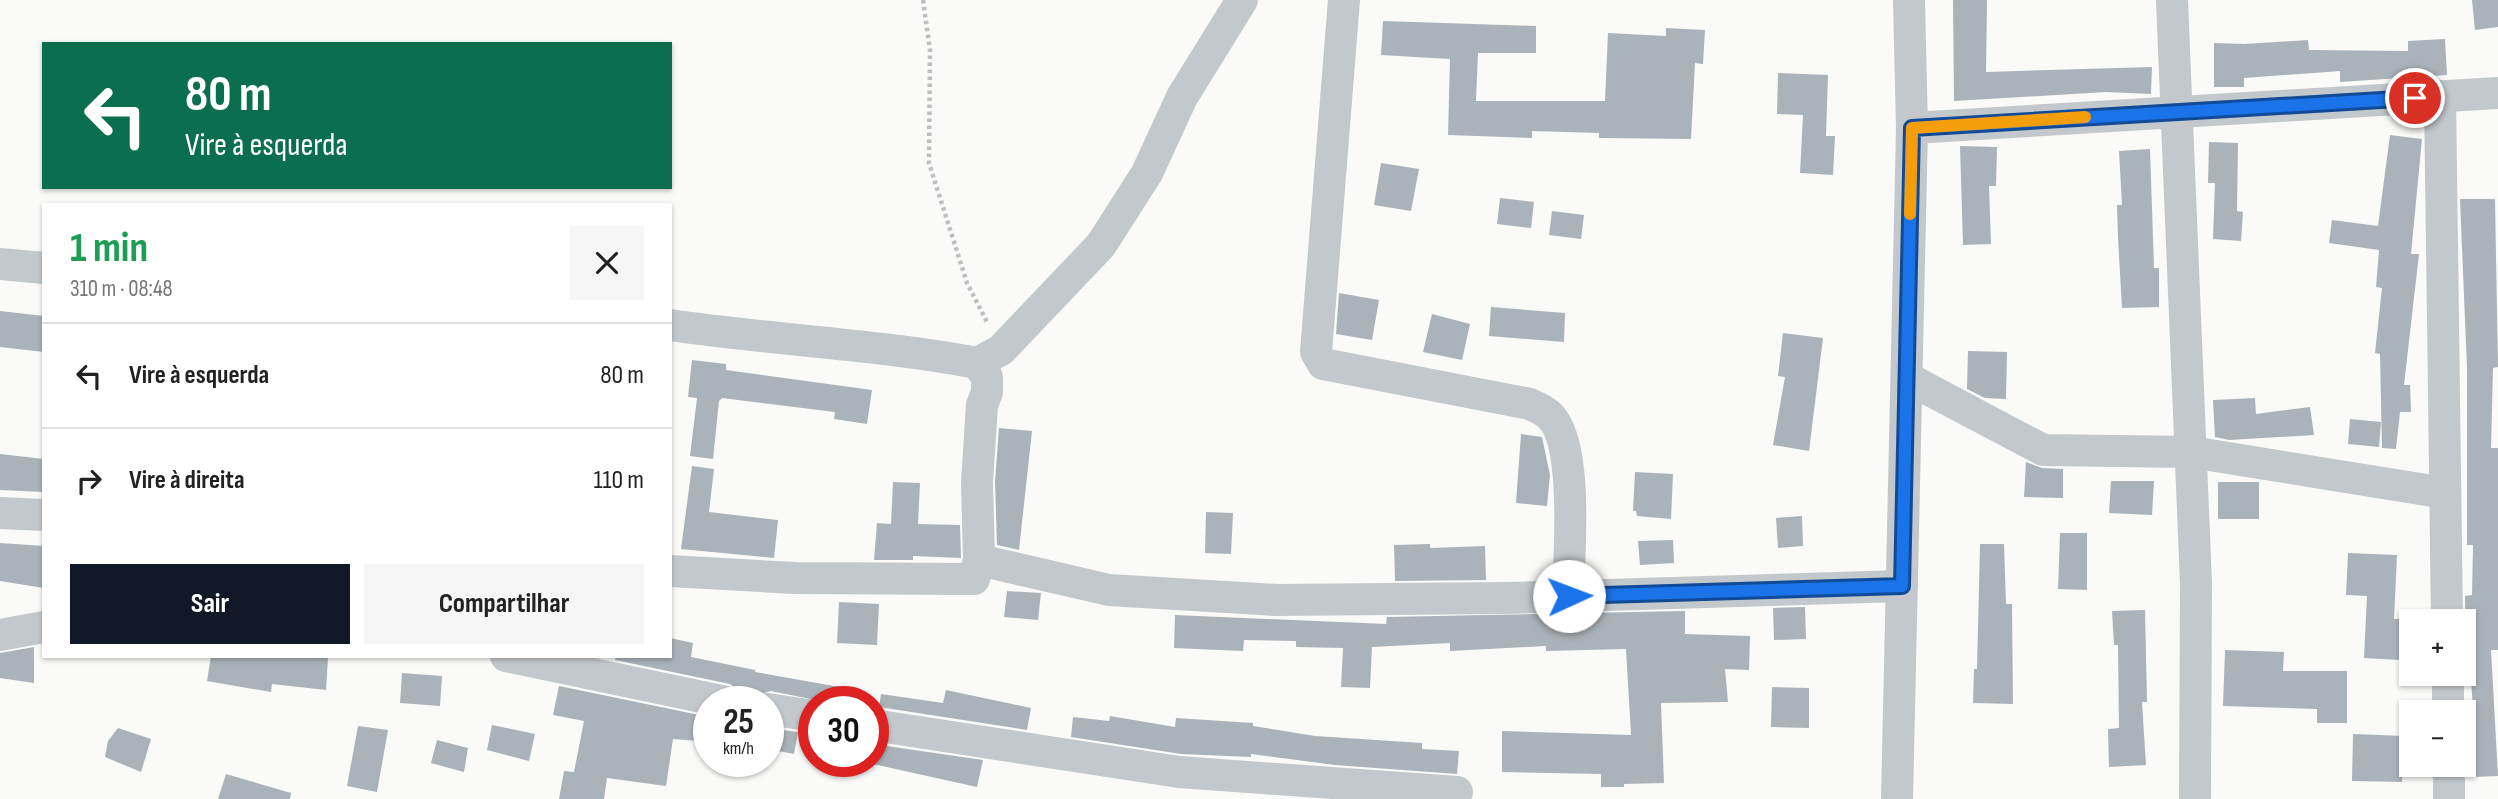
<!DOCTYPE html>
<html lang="pt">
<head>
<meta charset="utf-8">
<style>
	:root { --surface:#fff; --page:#f6f6f6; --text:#222; --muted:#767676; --line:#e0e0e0; --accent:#111827 }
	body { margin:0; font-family:"Sofia Sans Condensed",sans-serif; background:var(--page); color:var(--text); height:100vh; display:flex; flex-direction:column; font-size:26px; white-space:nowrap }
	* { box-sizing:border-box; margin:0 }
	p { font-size:23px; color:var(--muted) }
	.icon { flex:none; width:38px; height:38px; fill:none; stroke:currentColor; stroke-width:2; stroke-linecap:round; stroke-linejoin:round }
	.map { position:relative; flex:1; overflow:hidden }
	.panel { position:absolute; left:42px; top:203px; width:630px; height:455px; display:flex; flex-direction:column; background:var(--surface); border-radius:0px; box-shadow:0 2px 5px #0004 }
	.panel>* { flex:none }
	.top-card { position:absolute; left:42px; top:42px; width:630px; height:147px; border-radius:0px; box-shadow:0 2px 5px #0004; background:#0b6e4f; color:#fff; overflow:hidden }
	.tools { position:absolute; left:2399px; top:609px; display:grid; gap:14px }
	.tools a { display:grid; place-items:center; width:77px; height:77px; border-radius:0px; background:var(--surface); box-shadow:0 2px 5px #0004; font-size:35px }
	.speed { position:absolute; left:693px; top:686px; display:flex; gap:14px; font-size:35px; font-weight:700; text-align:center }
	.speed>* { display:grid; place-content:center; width:91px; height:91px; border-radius:50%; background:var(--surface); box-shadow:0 2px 5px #0004; line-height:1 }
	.speed small { font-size:18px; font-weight:400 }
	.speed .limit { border:10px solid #d22; background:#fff; color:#111 }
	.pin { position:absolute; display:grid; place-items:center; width:60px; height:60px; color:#fff; margin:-30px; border:4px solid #fff; border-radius:50%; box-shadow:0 2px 7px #0007 }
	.me { position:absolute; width:77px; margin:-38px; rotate:88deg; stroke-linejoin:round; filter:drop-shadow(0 0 5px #0008) }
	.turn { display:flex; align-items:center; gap:24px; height:147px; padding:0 28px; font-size:32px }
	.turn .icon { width:91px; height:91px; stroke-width:2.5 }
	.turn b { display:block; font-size:49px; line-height:60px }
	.round { display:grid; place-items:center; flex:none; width:74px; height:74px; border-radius:0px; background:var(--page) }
	.headline { display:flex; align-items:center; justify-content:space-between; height:119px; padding:0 28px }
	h1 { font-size:42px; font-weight:700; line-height:52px; color:#1e9e55 }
	.action { display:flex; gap:14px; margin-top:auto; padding:14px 28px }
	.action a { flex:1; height:80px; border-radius:0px; background:var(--accent); color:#fff; font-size:28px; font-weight:700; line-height:80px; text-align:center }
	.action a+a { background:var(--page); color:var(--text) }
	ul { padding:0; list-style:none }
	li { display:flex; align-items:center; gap:21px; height:105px; padding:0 28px; border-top:2px solid var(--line) }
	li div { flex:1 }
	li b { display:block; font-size:26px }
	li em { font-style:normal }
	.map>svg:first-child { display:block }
	.building { fill:#aab3b9 }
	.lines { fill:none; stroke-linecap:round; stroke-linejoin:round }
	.path { stroke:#bbbfc2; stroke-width:4.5; stroke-dasharray:3.5 3.5; stroke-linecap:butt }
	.minor { stroke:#c3c8cc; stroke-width:32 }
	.route-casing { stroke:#114b97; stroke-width:18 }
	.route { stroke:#1a73e8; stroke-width:12 }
	.slow { stroke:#f59e0b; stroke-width:12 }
</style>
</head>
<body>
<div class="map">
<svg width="2498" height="799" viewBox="0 0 2498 799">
	<rect width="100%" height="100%" fill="#fafaf8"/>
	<!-- building -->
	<g class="building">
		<polygon points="1953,0 1987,0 1986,72 2152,67 2151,94 2106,92 1954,101"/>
		<polygon points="2472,0 2498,0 2498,27 2475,30"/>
		<polygon points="1383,21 1536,26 1536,53 1478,53 1476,101 1605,101 1608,33 1666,36 1666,28 1705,30 1703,64 1695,63 1691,139 1599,138 1599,133 1532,131 1532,138 1448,135 1450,59 1381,55"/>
		<polygon points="2445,39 2447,75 2340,82 2340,71 2244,78 2244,87 2214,87 2214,43 2244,44 2308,40 2309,50 2408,51 2408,41"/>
		<polygon points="1778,73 1828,75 1826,136 1835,136 1833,175 1800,173 1803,115 1777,114"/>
		<polygon points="2390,135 2422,139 2411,254 2419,254 2404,385 2410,385 2411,412 2400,412 2396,449 2382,448 2380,354 2375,353 2382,288 2376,287 2379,250 2329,243 2332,220 2378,226"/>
		<polygon points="2209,142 2238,143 2237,211 2243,212 2241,241 2213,239 2215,183 2208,183"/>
		<polygon points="1960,146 1997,147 1996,186 1989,186 1991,244 1963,245"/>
		<polygon points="2150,149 2154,268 2159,268 2159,307 2122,308 2118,238 2117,205 2122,205 2119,151"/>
		<polygon points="1381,163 1419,169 1411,211 1374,205"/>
		<polygon points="1500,198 1534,202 1531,228 1497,224"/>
		<polygon points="2460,199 2495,199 2498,367 2493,368 2491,448 2498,448 2498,650 2491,650 2498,776 2475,777 2475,739 2469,649 2466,649 2465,596 2472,595 2473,545 2467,545 2467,368"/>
		<polygon points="1552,211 1584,215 1581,239 1549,235"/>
		<polygon points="1339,293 1379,300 1372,340 1336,334"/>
		<polygon points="1491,307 1565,313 1564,342 1489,336"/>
		<polygon points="0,311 44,316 44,352 0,347"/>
		<polygon points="1432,314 1470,324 1462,360 1423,352"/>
		<polygon points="1783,333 1823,338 1809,451 1773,445 1785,377 1778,376"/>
		<polygon points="1968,351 2007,352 2006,399 1985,398 1967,389"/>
		<polygon points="692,360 726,364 726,370 872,390 867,424 834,419 835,412 722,398 719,401 713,459 690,456 697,398 688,397"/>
		<polygon points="2255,398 2256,414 2310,407 2314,435 2229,440 2215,437 2213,400"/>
		<polygon points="2350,419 2381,422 2379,447 2348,444"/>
		<polygon points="999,428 1032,431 1019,550 997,545 995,482"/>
		<polygon points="1521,434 1542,437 1550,475 1547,506 1516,503"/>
		<polygon points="0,454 44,459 44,492 0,490"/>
		<polygon points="2026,462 2042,468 2063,469 2063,498 2024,497"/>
		<polygon points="692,466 714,469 709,512 778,520 774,558 681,549"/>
		<polygon points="1635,472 1673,474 1671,519 1637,516 1636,511 1633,511"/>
		<polygon points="2111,481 2154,481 2152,515 2109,513"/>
		<polygon points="893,482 920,483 918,524 960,525 961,558 913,556 913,560 874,560 877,523 891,524"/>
		<rect x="2218" y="482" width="41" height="37"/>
		<polygon points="1206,512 1233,513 1231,554 1205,553"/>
		<polygon points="1802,516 1803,546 1778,548 1776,518"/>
		<polygon points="2060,533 2087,533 2087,590 2058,589"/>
		<polygon points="1673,540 1674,563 1640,565 1638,541"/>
		<polygon points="0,543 44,546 44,588 0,581"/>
		<polygon points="1430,544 1430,548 1485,546 1486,580 1395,581 1394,545"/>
		<polygon points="1980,544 2004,544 2006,604 2012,604 2013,704 1973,703 1974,669 1977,669"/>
		<polygon points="2348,553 2397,555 2394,619 2403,619 2400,660 2364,658 2367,596 2346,595"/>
		<polygon points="1007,591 1041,593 1038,620 1004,617"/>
		<polygon points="839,602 879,604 877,645 837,643"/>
		<polygon points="1805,607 1806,639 1774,640 1773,608"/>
		<polygon points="2145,610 2147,702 2142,702 2146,765 2109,767 2108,729 2119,728 2118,645 2114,645 2112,611"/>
		<polygon points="1685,611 1685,634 1750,636 1749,670 1725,669 1728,702 1661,703 1664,783 1624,784 1624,787 1601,787 1601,774 1502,772 1502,731 1631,735 1626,649 1546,651 1546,646 1450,651 1450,643 1372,647 1370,688 1341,687 1343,648 1296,647 1296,641 1244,640 1243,651 1174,648 1175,615 1386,624 1387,617"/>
		<polygon points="670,638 693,643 691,657 755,670 755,672 862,691 860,702 825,702 771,691 757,695 741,693 730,684 615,660 616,656 670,656"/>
		<polygon points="34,647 34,683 0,678 0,653"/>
		<polygon points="2225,650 2284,652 2283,671 2347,671 2347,723 2317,723 2317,709 2223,706"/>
		<polygon points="211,656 328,658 326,690 272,684 271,692 207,681"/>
		<polygon points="402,673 442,676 440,706 400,703"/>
		<polygon points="559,686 709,717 709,742 673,739 666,786 607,778 604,799 559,799 564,771 574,772 584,721 553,715"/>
		<polygon points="1772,687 1809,688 1809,728 1771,727"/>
		<polygon points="946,690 1031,708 1027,730 879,707 881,694 943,703"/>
		<polygon points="1110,716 1175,727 1176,718 1253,723 1253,726 1315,736 1422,743 1422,749 1459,751 1457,774 1335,765 1251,754 1251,757 1181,754 1071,737 1073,717 1109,721"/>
		<polygon points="492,725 535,734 529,761 487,750"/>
		<polygon points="358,726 388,730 377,792 347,786"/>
		<polygon points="118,728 151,739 141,772 105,757 108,741"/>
		<polygon points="768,728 798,732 794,754 768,749"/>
		<polygon points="2353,734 2404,736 2402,782 2352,781"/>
		<polygon points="437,740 468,748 464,772 431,763"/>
		<polygon points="873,744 983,760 977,787 873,764"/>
		<polygon points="226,774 291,793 290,799 218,799"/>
	</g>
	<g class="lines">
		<!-- path -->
		<polyline class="path" points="923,0 930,50 929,163 967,283 988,324"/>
		<!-- minor -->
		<g class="minor">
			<path d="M1344 0 1316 352 1323 364 1530 404C1536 407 1544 410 1549 415 1579 441 1569 556 1568 596"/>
			<polyline points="2172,0 2196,584 2195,799"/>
			<polyline points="2440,96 2447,621"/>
			<polyline points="1912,128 2498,93"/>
			<polyline points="0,264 44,268"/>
			<path d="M670 325C772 340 876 344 977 363L987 377V392L982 405 977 482 979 560"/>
			<polyline points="977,363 1001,350 1101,245 1147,173 1182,97 1242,0"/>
			<polyline points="1907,378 2043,450 2191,452 2445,493"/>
			<polyline points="0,513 44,515"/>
			<polyline points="670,571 795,578 974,579 979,560 1109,590 1276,600 1507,598 1902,586"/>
			<polyline points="0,635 44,627"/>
			<polyline points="506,656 726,702"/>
			<polyline points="2448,674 2448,712"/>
			<polyline points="768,709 814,716"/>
			<polyline points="873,725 1179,772 1457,792"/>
			<polyline points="1897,799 1912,128 1909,0"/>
			<polyline points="2449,799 2449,765"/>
		</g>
	</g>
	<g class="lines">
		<defs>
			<polyline id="route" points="1569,596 1902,586 1912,128 2415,98"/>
		</defs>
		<!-- route casing -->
		<use href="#route" class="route-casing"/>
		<!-- route -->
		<use href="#route" class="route"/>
		<!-- slow -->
		<polyline class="slow" points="1910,214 1912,128 2085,117"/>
	</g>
</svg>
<div class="tools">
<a>+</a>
<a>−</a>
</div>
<div class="speed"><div>25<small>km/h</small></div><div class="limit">30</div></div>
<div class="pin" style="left:2415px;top:98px;background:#d93025"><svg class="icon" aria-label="arrive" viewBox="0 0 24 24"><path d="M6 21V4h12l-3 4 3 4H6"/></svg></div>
<svg class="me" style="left:1569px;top:596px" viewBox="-20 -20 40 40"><circle r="19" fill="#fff"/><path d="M0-13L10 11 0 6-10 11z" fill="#1a73e8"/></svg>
<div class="top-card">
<div class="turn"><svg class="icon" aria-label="left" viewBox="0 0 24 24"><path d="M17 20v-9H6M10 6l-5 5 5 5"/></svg><div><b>80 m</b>Vire à esquerda</div></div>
</div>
<section class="panel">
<div class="headline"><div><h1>1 min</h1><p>310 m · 08:48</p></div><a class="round"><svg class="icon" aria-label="close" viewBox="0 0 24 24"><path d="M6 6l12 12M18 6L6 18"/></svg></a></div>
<ul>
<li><svg class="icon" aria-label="left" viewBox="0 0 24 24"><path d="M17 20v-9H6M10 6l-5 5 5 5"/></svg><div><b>Vire à esquerda</b></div><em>80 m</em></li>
<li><svg class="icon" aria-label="right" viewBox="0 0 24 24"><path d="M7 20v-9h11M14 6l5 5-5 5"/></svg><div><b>Vire à direita</b></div><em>110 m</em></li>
</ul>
<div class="action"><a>Sair</a><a>Compartilhar</a></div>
</section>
</div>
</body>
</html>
